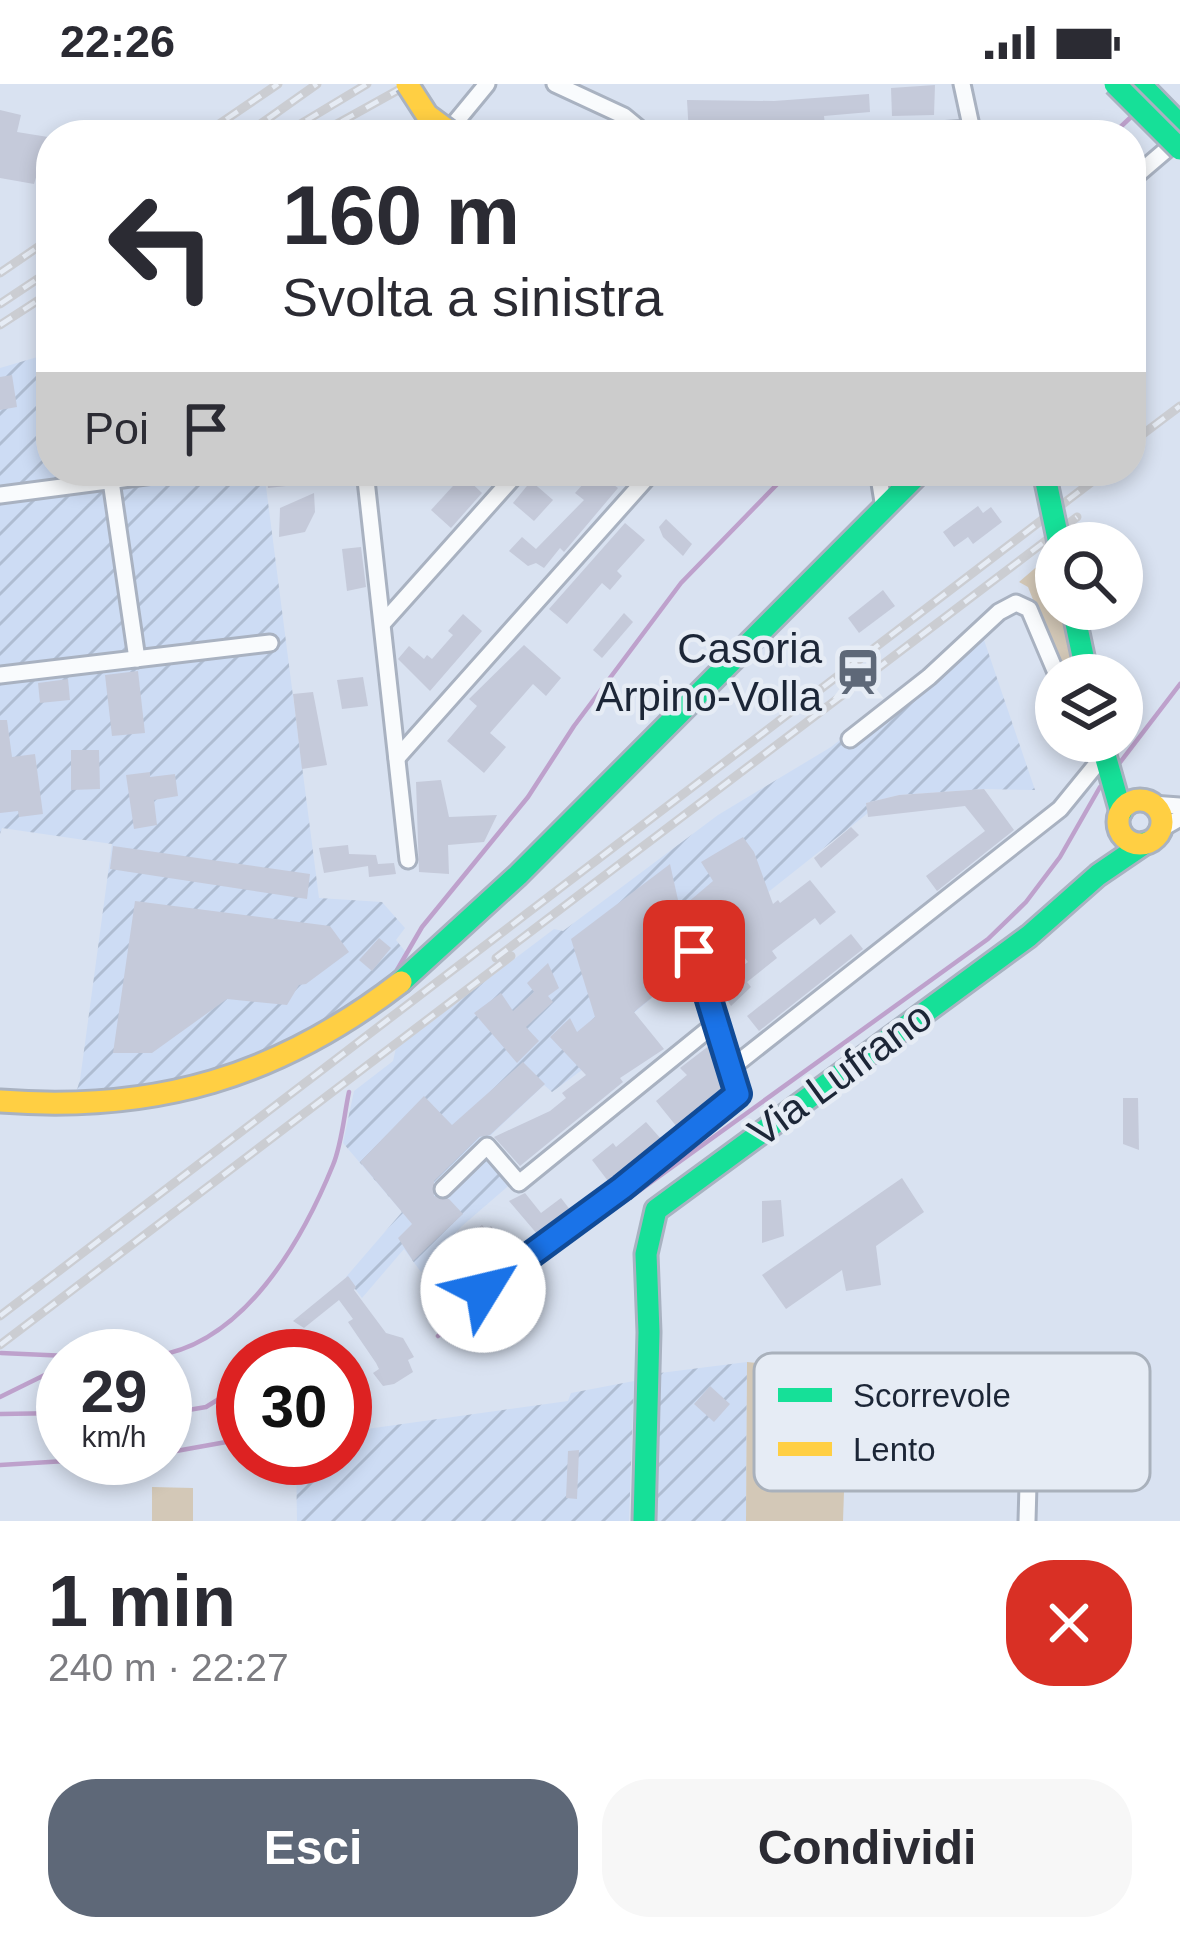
<!DOCTYPE html>
<html lang="it">
<head>
<meta charset="utf-8">
<style>
	:root { --surface:#fff; --page:#f7f7f7; --text:#2b2b33; --muted:#7c7c81; --accent:#5e6878 }
	body { margin:0; font-family:Helvetica,sans-serif; background:var(--page); color:var(--text); height:100vh; display:flex; flex-direction:column; font-size:45px; white-space:nowrap }
	* { box-sizing:border-box; margin:0 }
	p { font-size:39px; color:var(--muted) }
	.icon { flex:none; width:66px; height:66px; fill:none; stroke:currentColor; stroke-width:2; stroke-linecap:round; stroke-linejoin:round }
	.map { position:relative; height:1437px; overflow:hidden }
	.sheet { display:flex; flex-direction:column; background:var(--surface); flex:1 }
	.sheet>* { flex:none }
	.hud { position:absolute; left:36px; top:36px; width:1110px; height:366px; border-radius:48px; box-shadow:0 6px 18px #0003; background:#fff; color:var(--text); overflow:hidden }
	.buttons { position:absolute; left:1035px; top:438px; display:grid; gap:24px }
	.buttons a { display:grid; place-items:center; width:108px; height:108px; border-radius:50%; background:var(--surface); box-shadow:0 6px 18px #0003; font-size:60px }
	.speed { position:absolute; left:36px; top:1245px; display:flex; gap:24px; font-size:60px; font-weight:700; text-align:center }
	.speed>* { display:grid; place-content:center; width:156px; height:156px; border-radius:50%; background:var(--surface); box-shadow:0 6px 18px #0003; line-height:1 }
	.speed small { font-size:30px; font-weight:400 }
	.speed .limit { border:18px solid #d22; background:#fff; color:#111 }
	.pin { position:absolute; display:grid; place-items:center; width:102px; height:102px; color:#fff; margin:-51px; border-radius:24px; box-shadow:0 6px 18px #0006 }
	.me { position:absolute; width:132px; margin:-66px; rotate:54deg; stroke-linejoin:round; filter:drop-shadow(0 0 9px #0008) }
	.turn { display:flex; align-items:center; gap:42px; height:252px; padding:0 48px; font-size:54px }
	.turn .icon { width:156px; height:156px; stroke-width:2.5 }
	.turn b { display:block; font-size:84px; line-height:102px }
	.then { display:flex; align-items:center; height:114px; padding:0 48px; background:#0003; gap:24px; font-size:45px }
	.round { display:grid; place-items:center; flex:none; width:126px; height:126px; border-radius:48px; background:var(--page) }
	.overview { display:flex; align-items:center; justify-content:space-between; height:204px; padding:0 48px }
	h1 { font-size:72px; font-weight:700; line-height:90px }
	.button { display:flex; gap:24px; margin-top:auto; padding:24px 48px }
	.button a { flex:1; height:138px; border-radius:48px; background:var(--accent); color:#fff; font-size:48px; font-weight:700; line-height:138px; text-align:center }
	.button a+a { background:var(--page); color:var(--text) }
	.status { display:flex; justify-content:space-between; align-items:center; height:84px; padding:0 60px; background:var(--surface); direction:ltr }
	.status svg { height:33px; fill:currentColor }
	.map>svg:first-child { display:block }
	.industrial { fill:url(#industrial-furrows) }
	.grass { fill:#d3c8b7 }
	.lines { fill:none; stroke-linecap:round; stroke-linejoin:round }
	.stream { stroke:#bea1cc; stroke-width:4.5 }
	.building { fill:#c5cada }
	.street-casing { stroke:#a9b2c1; stroke-width:21 }
	.fast-casing { stroke:#a9b2c1; stroke-width:27 }
	.slow-casing { stroke:#a9b2c1; stroke-width:27 }
	.street { stroke:#f9fbfd; stroke-width:15 }
	.fast { stroke:#16e098; stroke-width:21 }
	.slow { stroke:#ffcf43; stroke-width:21 }
	.rail-casing { stroke:#cbcdd2; stroke-width:9 }
	.rail { stroke:#e6ecf5; stroke-width:4.5; stroke-dasharray:14; stroke-linecap:butt }
	.fast-bridge-casing { stroke:#a9b2c1; stroke-width:27; stroke-linecap:butt }
	.slow-bridge-casing { stroke:#a9b2c1; stroke-width:27; stroke-linecap:butt }
	.fast-bridge { stroke:#16e098; stroke-width:21 }
	.slow-bridge { stroke:#ffcf43; stroke-width:21 }
	.route-casing { stroke:#114b97; stroke-width:30 }
	.route { stroke:#1a73e8; stroke-width:21 }
	.labels { text-anchor:middle; dominant-baseline:central; stroke-width:9; stroke-linejoin:round; paint-order:stroke }
	.poi-label { font-size:42px; fill:#1c2637; stroke:#e6ecf5; text-anchor:end }
	.street-label { font-size:42px; fill:#1c2637; stroke:#e6ecf5 }
	.key { fill:#e6ecf5; stroke:#a9b1bc; stroke-width:3 }
	.key-label { font-size:33px; fill:#1c2637 }
</style>
</head>
<body>
<div class="status"><b>22:26</b><svg viewBox="0 0 49 12"><path d="M0 12V9h3v3zM5 12V6h3v6zM10 12V3h3v9zM15 12V0h3v12zM26 1h20v11H26zM47 4h2v5h-2z"/></svg></div>
<div class="map">
<svg width="1180" height="1437" viewBox="0 0 1180 1437">
	<defs>
		<pattern id="industrial-furrows" width="10" height="10" patternUnits="userSpaceOnUse" patternTransform="scale(3)"><rect width="10" height="10" fill="#cddcf4"/><path d="M-1 1l2-2M0 10L10 0M9 11l2-2" fill="none" stroke="#afbdd2"/></pattern>
	</defs>
	<rect width="100%" height="100%" fill="#d9e2f1"/>
	<!-- industrial -->
	<g class="industrial">
		<polygon points="51,269 51,387 264,387 319,814 382,818 405,844 396,856 412,876 341,933 282,967 191,998 74,1015 80,996 112,760 2,744 0,750 0,284"/>
		<polygon points="982,550 1035,706 984,705 899,711 866,719 868,729 704,859 689,883 599,958 605,969 552,1008 544,1001 490,1052 522,1090 462,1142 421,1188 404,1165 362,1214 346,1193 402,1128 343,1059 354,1007 393,977 396,964 554,845 563,847 718,731 831,663 930,585"/>
		<polygon points="747,1278 746,1437 656,1437 660,1289"/>
		<polygon points="634,1297 629,1437 297,1437 296,1374 345,1374 345,1348 568,1317 571,1309"/>
	</g>
	<!-- grass -->
	<g class="grass">
		<polygon points="1048,473 1056,525 1060,525 1076,591 1063,591 1028,503 1019,498"/>
		<polygon points="747,1278 848,1288 843,1437 746,1437"/>
		<polygon points="152,1403 193,1404 193,1437 152,1437"/>
	</g>
	<g class="lines">
		<!-- stream -->
		<g class="stream">
			<polyline points="1112,51 1131,33"/>
			<polyline points="1118,681 1180,600"/>
			<polyline points="397,886 422,843 528,713 574,642 681,499 790,387"/>
			<polyline points="438,1252 988,855 1026,818 1060,773 1100,703"/>
			<polyline points="1,1269 68,1272"/>
			<path d="M154 1272C244 1260 302 1157 333 1081 342 1059 344 1031 349 1008"/>
			<polyline points="284,1272 300,1261"/>
			<polyline points="0,1313 63,1282"/>
			<polyline points="345,1322 363,1313"/>
			<polyline points="0,1330 63,1329"/>
			<polyline points="165,1330 206,1323 243,1300"/>
			<polyline points="165,1369 243,1355"/>
			<polyline points="0,1381 115,1374"/>
		</g>
	</g>
	<!-- building -->
	<g class="building">
		<polygon points="935,1 934,31 892,32 891,4"/>
		<polygon points="869,10 870,28 824,32 825,41 744,44 744,48 689,51 687,16 774,17"/>
		<polygon points="0,26 21,31 17,48 48,53 34,100 0,94"/>
		<polygon points="12,291 17,323 0,326 0,293"/>
		<polygon points="267,387 313,387 313,399 268,404"/>
		<polygon points="595,387 618,404 564,468 560,464 544,484 536,479 528,482 509,467 522,453 536,465 584,416 575,409"/>
		<polygon points="463,391 482,409 451,444 431,426"/>
		<polygon points="531,397 553,416 534,437 513,419"/>
		<polygon points="314,409 315,428 305,448 279,453 280,424"/>
		<polygon points="978,422 983,429 991,423 1002,438 973,460 968,453 954,463 943,448"/>
		<polygon points="666,435 692,460 683,472 663,453 659,443"/>
		<polygon points="625,439 645,456 617,487 622,492 610,506 602,499 567,540 549,525"/>
		<polygon points="361,463 366,503 347,507 342,465"/>
		<polygon points="883,506 895,522 859,549 848,534"/>
		<polygon points="624,529 633,538 602,574 593,566"/>
		<polygon points="463,530 482,547 430,607 398,575 409,562 424,575 427,571 432,575 453,551 448,547"/>
		<polygon points="524,561 561,594 546,612 533,600 490,649 506,663 484,689 447,657 477,622 469,615"/>
		<polygon points="138,587 145,649 112,652 105,591"/>
		<polygon points="363,593 368,622 342,625 337,596"/>
		<polygon points="68,595 70,616 40,619 38,599"/>
		<polygon points="313,608 327,681 302,685 293,610"/>
		<polygon points="0,636 7,636 12,673 35,670 43,730 19,733 18,727 0,729"/>
		<polygon points="71,666 99,666 100,705 71,706"/>
		<polygon points="150,688 150,693 175,690 178,712 154,716 157,741 134,745 126,691"/>
		<polygon points="441,696 449,733 497,731 484,758 448,761 449,790 419,788 416,698"/>
		<polygon points="984,705 1014,746 937,807 926,792 985,747 965,722 868,733 866,719 899,711"/>
		<polygon points="851,743 859,751 821,784 814,774"/>
		<polygon points="743,753 754,768 773,820 778,816 780,819 810,796 836,828 820,841 815,834 772,867 777,874 747,898 751,903 731,922 717,900 748,878 717,839 710,845 684,847 686,858 678,870 687,885 634,928 664,965 620,994 623,998 520,1082 494,1053 550,1027 566,1014 562,1009 586,991 550,953 570,934 577,948 595,933 571,855 670,780 680,825 713,797 701,778"/>
		<polygon points="348,761 349,770 376,771 378,780 394,779 396,790 369,793 368,782 324,789 319,764"/>
		<polygon points="113,762 310,790 307,815 110,785"/>
		<polygon points="135,817 330,842 349,868 306,900 299,901 287,921 227,915 152,969 113,969"/>
		<polygon points="851,850 863,865 759,947 747,932"/>
		<polygon points="379,854 391,864 372,887 359,876"/>
		<polygon points="548,879 559,904 548,912 553,918 526,943 539,957 517,979 474,929 501,909 513,927 534,908 527,899"/>
		<polygon points="710,961 724,1006 677,1043 656,1017 687,991 680,984"/>
		<polygon points="523,978 545,1000 490,1051 479,1053 434,1097 434,1112 449,1115 463,1130 413,1177 398,1154 412,1140 360,1078 424,1012 452,1041"/>
		<polygon points="1123,1014 1138,1014 1139,1066 1123,1060"/>
		<polygon points="646,1038 661,1055 608,1097 592,1076 613,1059 616,1063"/>
		<polygon points="902,1094 924,1128 876,1162 881,1201 846,1207 842,1186 786,1225 762,1191"/>
		<polygon points="525,1109 541,1129 561,1114 571,1127 538,1151 509,1117"/>
		<polygon points="781,1116 784,1152 762,1159 762,1117"/>
		<polygon points="482,1141 486,1146 491,1142 509,1164 495,1175 473,1148"/>
		<polygon points="348,1192 356,1203 354,1206 386,1249 403,1254 414,1273 408,1276 413,1288 394,1300 383,1302 373,1289 379,1285 376,1279 348,1238 353,1235 339,1216 304,1244 293,1237"/>
		<polygon points="710,1302 730,1320 714,1338 694,1320"/>
		<polygon points="579,1366 577,1415 566,1414 568,1367"/>
	</g>
	<g class="lines">
		<defs>
			<g id="street">
				<polyline points="555,0 624,32 647,51"/>
				<polyline points="962,0 973,51"/>
				<polyline points="445,51 487,0"/>
				<polyline points="866,51 972,45"/>
				<polyline points="1131,96 1179,55"/>
				<polyline points="365,387 408,776"/>
				<polyline points="878,387 884,424"/>
				<polyline points="111,397 137,575"/>
				<polyline points="0,411 184,387"/>
				<polyline points="383,539 519,387"/>
				<polyline points="0,591 270,559"/>
				<polyline points="850,655 929,593 999,528 1016,519 1029,525 1057,591"/>
				<polyline points="397,674 653,387"/>
				<polyline points="1152,720 1180,722"/>
				<polyline points="1161,745 1180,734"/>
				<polyline points="730,985 1060,725 1104,671 1093,667 1086,657"/>
				<polyline points="443,1105 487,1062 519,1099 716,939"/>
				<polyline points="448,1231 623,1104 738,1010 694,867"/>
				<polyline points="1027,1437 1028,1401"/>
			</g>
			<g id="fast">
				<polyline points="1140,0 1180,41"/>
				<polyline points="1073,525 1087,591"/>
				<polyline points="1101,657 1121,728"/>
				<polyline points="401,898 518,791 921,387"/>
				<polyline points="644,1437 649,1248 646,1170 656,1126 1029,852 1098,791 1145,759"/>
			</g>
			<g id="slow">
				<circle cx="1140" cy="738" r="22"/>
				<path d="M0 1017C155 1029 278 993 401 898"/>
			</g>
		</defs>
		<!-- street casing -->
		<use href="#street" class="street-casing"/>
		<!-- fast casing -->
		<use href="#fast" class="fast-casing"/>
		<!-- slow casing -->
		<use href="#slow" class="slow-casing"/>
		<!-- street -->
		<use href="#street" class="street"/>
		<!-- fast -->
		<use href="#fast" class="fast"/>
		<!-- slow -->
		<use href="#slow" class="slow"/>
		<defs>
			<g id="rail">
				<polyline points="203,51 278,0"/>
				<polyline points="245,51 317,0"/>
				<polyline points="282,51 367,0"/>
				<polyline points="317,51 409,0"/>
				<polyline points="0,189 51,154"/>
				<polyline points="0,220 51,186"/>
				<polyline points="0,241 51,208"/>
				<polyline points="1131,359 1180,322"/>
				<polyline points="496,874 1077,433"/>
				<polyline points="0,1232 1106,387"/>
				<polyline points="0,1261 511,872"/>
			</g>
		</defs>
		<!-- rail casing -->
		<use href="#rail" class="rail-casing"/>
		<!-- rail -->
		<use href="#rail" class="rail"/>
		<defs>
			<g id="fast-bridge">
				<polyline points="1115,0 1180,65"/>
				<polyline points="1045,393 1059,459"/>
			</g>
			<polyline id="slow-bridge" points="407,0 427,31 454,51"/>
		</defs>
		<!-- fast-bridge casing -->
		<use href="#fast-bridge" class="fast-bridge-casing"/>
		<!-- slow-bridge casing -->
		<use href="#slow-bridge" class="slow-bridge-casing"/>
		<!-- fast-bridge -->
		<use href="#fast-bridge" class="fast-bridge"/>
		<!-- slow-bridge -->
		<use href="#slow-bridge" class="slow-bridge"/>
	</g>
	<g class="lines">
		<defs>
			<polyline id="route" points="483,1206 622,1104 738,1010 694,867"/>
		</defs>
		<!-- route casing -->
		<use href="#route" class="route-casing"/>
		<!-- route -->
		<use href="#route" class="route"/>
	</g>
	<!-- icons -->
	<defs>
		<symbol id="station-bare" viewBox="-9 -9 18 18"><path d="M-3-6H3Q5-6 5-4V2Q5 4 3 4L4.5 6H3L1.5 4h-3L-3 6H-4.5L-3 4Q-5 4-5 2V-4Q-5-6-3-6ZM-3.5-4v3h7v-3ZM-3.5 1v1.5H-2V1ZM2 1v1.5H3.5V1Z" fill="#5e6878" stroke="#e6ecf5" stroke-width="2.5" paint-order="stroke"/></symbol>
	</defs>
	<g fill-rule="evenodd">
		<use href="#station-bare" x="825" y="555" width="66" height="66"/>
	</g>
	<g class="labels">
		<!-- poi labels -->
		<g class="poi-label">
			<text x="822" y="564">Casoria<tspan x="822" dy="48">Arpino-Volla</tspan></text>
		</g>
		<!-- street labels -->
		<g class="street-label">
			<text transform="translate(840 990) rotate(-36)">Via Lufrano</text>
		</g>
	</g>
	<!-- legend -->
	<rect x="754" y="1269" width="396" height="138" rx="18" class="key"/>
	<rect x="778" y="1304" width="54" height="14" fill="#16e098"/>
	<rect x="778" y="1358" width="54" height="14" fill="#ffcf43"/>
	<g class="key-label">
		<text x="853" y="1323">Scorrevole</text>
		<text x="853" y="1377">Lento</text>
	</g>
</svg>
<div class="buttons">
<a><svg class="icon" aria-label="search" viewBox="0 0 24 24"><circle cx="10" cy="10" r="6"/><path d="M15 15l6 6"/></svg></a>
<a><svg class="icon" aria-label="layers" viewBox="0 0 24 24"><path d="M12 4l9 5-9 5-9-5zM3 14l9 5 9-5"/></svg></a>
</div>
<div class="speed"><div>29<small>km/h</small></div><div class="limit">30</div></div>
<div class="pin" style="left:694px;top:867px;background:#d93025"><svg class="icon" aria-label="arrive" viewBox="0 0 24 24"><path d="M6 21V4h12l-3 4 3 4H6"/></svg></div>
<svg class="me" style="left:483px;top:1206px" viewBox="-20 -20 40 40"><circle r="19" fill="#fff"/><path d="M0-13L10 11 0 6-10 11z" fill="#1a73e8"/></svg>
<div class="hud">
<div class="turn"><svg class="icon" aria-label="left" viewBox="0 0 24 24"><path d="M17 20v-9H6M10 6l-5 5 5 5"/></svg><div><b>160 m</b>Svolta a sinistra</div></div>
<div class="then">Poi<svg class="icon" aria-label="arrive" viewBox="0 0 24 24"><path d="M6 21V4h12l-3 4 3 4H6"/></svg></div>
</div>
</div>
<section class="sheet">
<div class="overview"><div><h1>1 min</h1><p>240 m · 22:27</p></div><a class="round" style="background:#d93025;color:#fff"><svg class="icon" aria-label="close" viewBox="0 0 24 24"><path d="M6 6l12 12M18 6L6 18"/></svg></a></div>
<div class="button"><a>Esci</a><a>Condividi</a></div>
</section>
</body>
</html>
